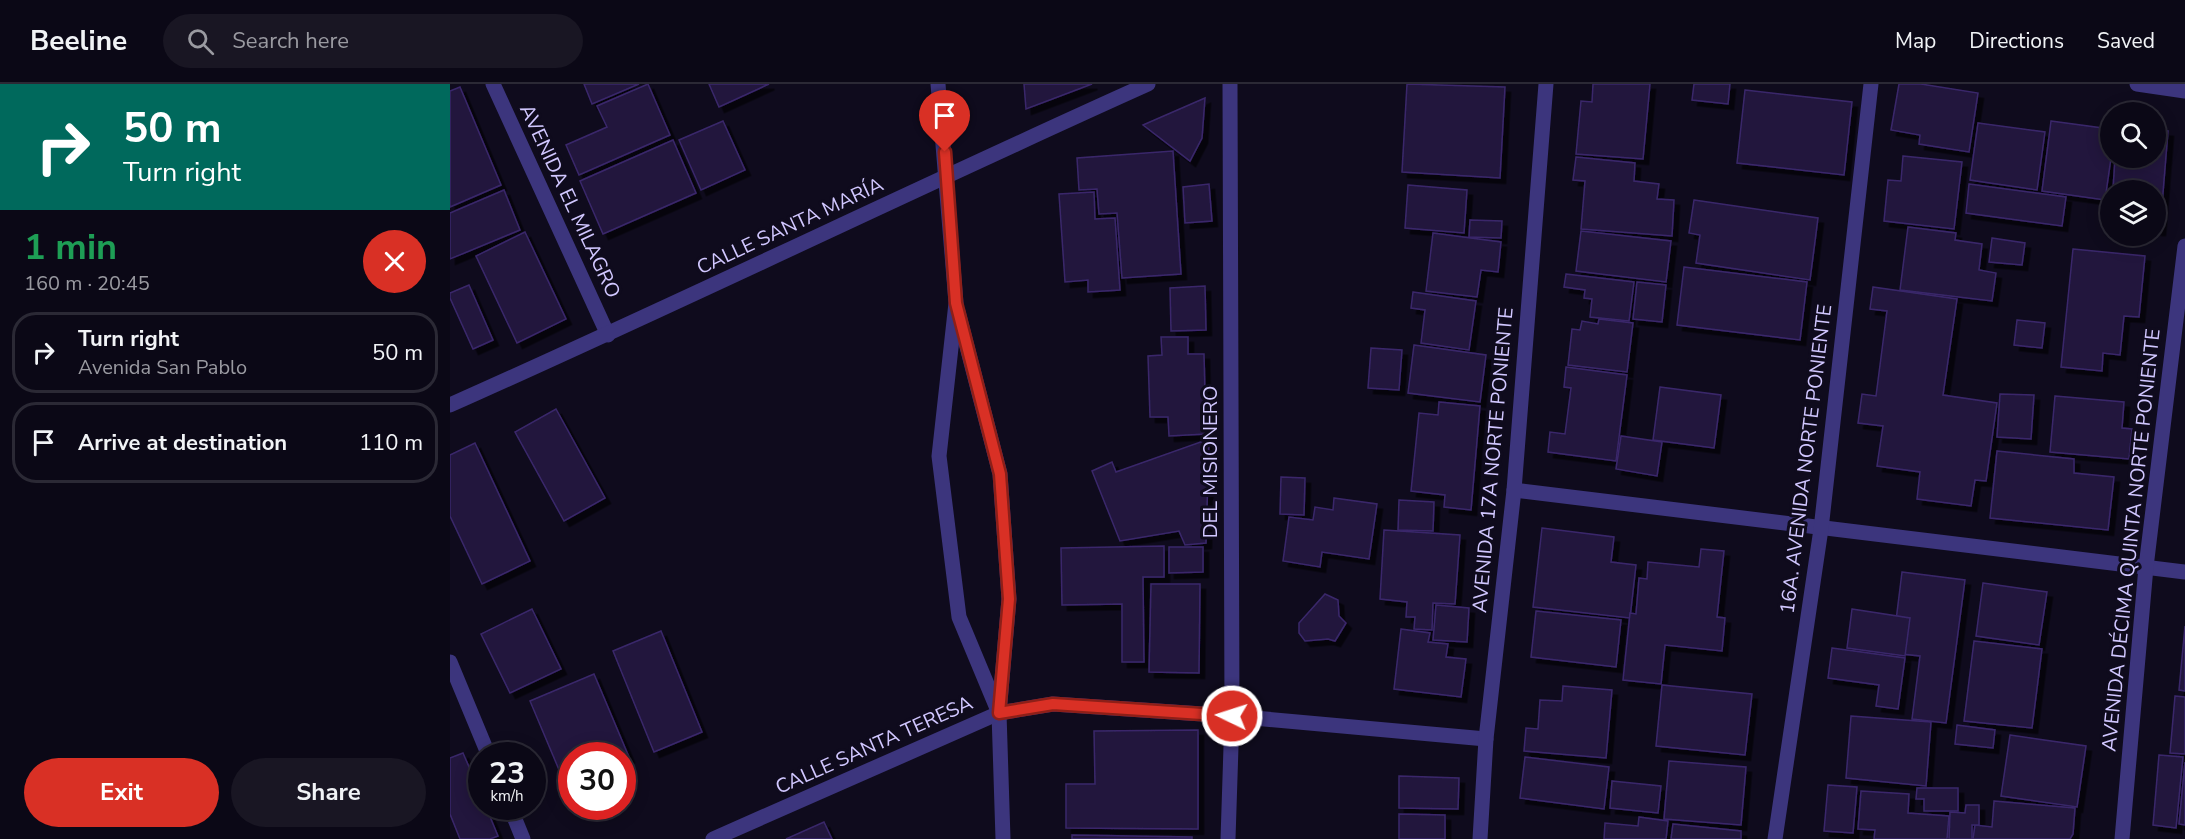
<!DOCTYPE html>
<html lang="en">
<head>
<meta charset="utf-8">
<style>
	:root { --surface:#0b0816; --page:#191623; --text:#f1f3f6; --muted:#9a9aa1; --line:#2b2935; --accent:#d93025 }
	body { margin:0; font-family:"Nunito Sans",sans-serif; background:var(--page); color:var(--text); height:100vh; display:flex; flex-direction:column; font-size:22px; white-space:nowrap }
	* { box-sizing:border-box; margin:0 }
	p { font-size:20px; color:var(--muted) }
	.icon { flex:none; width:33px; height:33px; fill:none; stroke:currentColor; stroke-width:2; stroke-linecap:round; stroke-linejoin:round }
	.map { position:relative; flex:1; overflow:hidden }
	.sheet { display:flex; flex-direction:column; background:var(--surface); width:450px }
	.sheet>* { flex:none }
	.banner { background:#00695c; color:#fff; overflow:hidden }
	.fabs { position:absolute; left:1650px; top:18px; display:grid; gap:12px }
	.fabs a { display:grid; place-items:center; width:66px; height:66px; border-radius:50%; background:var(--surface); box-shadow:0 3px 15px #0003,0 0 0 2px var(--line); font-size:30px }
	.speed { position:absolute; left:18px; top:658px; display:flex; gap:12px; font-size:30px; font-weight:700; text-align:center }
	.speed>* { display:grid; place-content:center; width:78px; height:78px; border-radius:50%; background:var(--surface); box-shadow:0 3px 15px #0003,0 0 0 2px var(--line); line-height:1 }
	.speed small { font-size:15px; font-weight:400 }
	.speed .limit { border:9px solid #d22; background:#fff; color:#111 }
	.pin { position:absolute; display:grid; place-items:center; width:51px; height:51px; color:#fff; margin:-62px -26px; border-radius:50% 50% 50% 0; rotate:-45deg; box-shadow:0 0 6px #0007 }
	.pin .icon { rotate:45deg }
	.me { position:absolute; width:66px; margin:-33px; rotate:274deg; stroke-linejoin:round; filter:drop-shadow(0 0 4px #0008) }
	.turn { display:flex; align-items:center; gap:21px; height:126px; padding:0 24px; font-size:27px }
	.turn .icon { width:78px; height:78px; stroke-width:2.5 }
	.turn b { display:block; font-size:42px; line-height:51px }
	.round { display:grid; place-items:center; flex:none; width:63px; height:63px; border-radius:32px; background:var(--page) }
	.overview { display:flex; align-items:center; justify-content:space-between; height:102px; padding:0 24px }
	h1 { font-size:36px; font-weight:700; line-height:45px; color:#1e9e55 }
	.button { display:flex; gap:12px; margin-top:auto; padding:12px 24px }
	.button a { flex:1; height:69px; border-radius:36px; background:var(--accent); color:#fff; font-size:24px; font-weight:700; line-height:69px; text-align:center }
	.button a+a { background:var(--page); color:var(--text) }
	ul { padding:0; list-style:none }
	li { display:flex; align-items:center; gap:18px; height:81px; margin:0 12px 9px; padding:0 12px; border:3px solid var(--line); border-radius:24px }
	li div { flex:1 }
	li b { display:block; font-size:22px }
	li em { font-style:normal }
	header { display:flex; align-items:center; gap:36px; box-sizing:border-box; height:84px; padding:0 30px; background:var(--surface); border-bottom:2px solid var(--line) }
	header strong { font-size:28px }
	nav { display:flex; gap:33px; margin-inline-start:auto; font-size:21px }
	.search { width:420px; height:54px; background:var(--page); display:flex; align-items:center; gap:15px; box-sizing:border-box; padding:0 21px; border-radius:33px; color:var(--muted); font-size:22px }
	main { display:flex; flex:1; min-height:0 }
	.map>svg:first-child { display:block }
	.building { fill:#21173e; stroke:#3a286b; stroke-width:1.5; filter:url(#shadow) }
	.lines { fill:none; stroke-linecap:round; stroke-linejoin:round }
	.minor { stroke:#3c357d; stroke-width:15 }
	.route-casing { stroke:#8d1f18; stroke-width:15 }
	.route { stroke:#d93025; stroke-width:10 }
	.labels { text-anchor:middle; dominant-baseline:central; stroke-width:6; stroke-linejoin:round; paint-order:stroke }
	.street-label { font-size:20px; fill:#d1c7ff; stroke:#0f0b1d }
</style>
</head>
<body>
<header>
<strong>Beeline</strong>
<div class="search"><svg class="icon" aria-label="search" viewBox="0 0 24 24"><circle cx="10" cy="10" r="6"/><path d="M15 15l6 6"/></svg>Search here</div>
<nav><a>Map</a><a>Directions</a><a>Saved</a></nav>
</header>
<main>
<section class="sheet">
<div class="banner">
<div class="turn"><svg class="icon" aria-label="right" viewBox="0 0 24 24"><path d="M7 20v-9h11M14 6l5 5-5 5"/></svg><div><b>50 m</b>Turn right</div></div>
</div>
<div class="overview"><div><h1>1 min</h1><p>160 m · 20:45</p></div><a class="round" style="background:#d93025;color:#fff"><svg class="icon" aria-label="close" viewBox="0 0 24 24"><path d="M6 6l12 12M18 6L6 18"/></svg></a></div>
<ul>
<li><svg class="icon" aria-label="right" viewBox="0 0 24 24"><path d="M7 20v-9h11M14 6l5 5-5 5"/></svg><div><b>Turn right</b><p>Avenida San Pablo</p></div><em>50 m</em></li>
<li><svg class="icon" aria-label="arrive" viewBox="0 0 24 24"><path d="M6 21V4h12l-3 4 3 4H6"/></svg><div><b>Arrive at destination</b></div><em>110 m</em></li>
</ul>
<div class="button"><a>Exit</a><a>Share</a></div>
</section>
<div class="map">
<svg width="1735" height="755" viewBox="0 0 1735 755">
	<defs>
		<filter id="shadow"><feDropShadow dx="5.5" dy="5.5" stdDeviation="0" flood-color="#0009"/></filter>
	</defs>
	<rect width="100%" height="100%" fill="#0f0b1d"/>
	<!-- building -->
	<g class="building">
		<polygon points="134,0 189,0 142,20"/>
		<polygon points="198,0 220,51 129,91 116,61 157,43 147,22"/>
		<polygon points="259,0 319,0 269,23"/>
		<polygon points="574,0 642,0 576,25"/>
		<polygon points="957,0 1055,3 1050,94 952,88"/>
		<polygon points="1143,0 1200,0 1193,75 1126,70 1131,17 1142,18"/>
		<polygon points="1244,0 1280,0 1278,20 1242,16"/>
		<polygon points="1449,0 1471,0 1528,9 1519,68 1469,60 1470,51 1441,46"/>
		<polygon points="10,3 51,101 0,123 0,7"/>
		<polygon points="1295,6 1402,18 1394,91 1287,79"/>
		<polygon points="755,14 752,54 740,77 693,41"/>
		<polygon points="273,37 295,86 251,106 229,56"/>
		<polygon points="1601,37 1660,45 1661,74 1655,116 1592,107"/>
		<polygon points="1528,39 1595,48 1587,106 1520,96"/>
		<polygon points="1706,46 1718,47 1710,146 1706,146 1706,106 1663,106 1665,74 1706,74"/>
		<polygon points="223,56 246,109 153,150 130,97"/>
		<polygon points="723,67 731,190 672,194 667,129 649,130 647,105 629,106 627,74"/>
		<polygon points="1453,72 1512,78 1504,145 1434,137 1438,96 1451,97"/>
		<polygon points="1126,73 1185,79 1184,97 1209,100 1207,115 1224,116 1222,152 1131,145 1135,97 1123,96"/>
		<polygon points="759,100 762,137 735,139 733,103"/>
		<polygon points="1519,100 1616,113 1612,142 1516,129"/>
		<polygon points="958,101 1017,106 1014,149 955,144"/>
		<polygon points="54,106 70,146 0,175 0,129"/>
		<polygon points="644,108 645,135 665,134 670,206 638,208 638,196 615,198 609,110"/>
		<polygon points="1244,116 1368,134 1360,196 1246,179 1250,151 1239,149"/>
		<polygon points="1020,136 1052,137 1051,154 1019,153"/>
		<polygon points="1458,143 1506,149 1505,156 1532,160 1529,186 1546,189 1542,217 1450,206"/>
		<polygon points="1131,147 1221,157 1216,198 1126,187"/>
		<polygon points="75,148 116,235 67,259 26,172"/>
		<polygon points="983,149 1051,158 1048,188 1031,186 1027,213 976,207"/>
		<polygon points="1542,154 1575,159 1572,181 1539,178"/>
		<polygon points="1623,165 1695,172 1689,233 1674,232 1670,271 1653,269 1652,287 1611,283"/>
		<polygon points="1234,183 1357,198 1350,256 1227,241"/>
		<polygon points="1116,190 1184,198 1179,237 1140,233 1142,215 1134,214 1135,206 1114,203"/>
		<polygon points="1187,198 1216,201 1212,238 1183,235"/>
		<polygon points="19,201 43,256 23,265 0,214 0,209"/>
		<polygon points="755,202 756,246 721,247 720,204"/>
		<polygon points="1423,203 1507,215 1493,311 1547,319 1536,397 1525,396 1521,422 1467,415 1470,388 1427,382 1433,342 1408,339 1412,310 1426,312 1437,227 1420,225"/>
		<polygon points="963,208 1026,217 1019,266 971,259 975,226 961,224"/>
		<polygon points="1149,235 1183,239 1177,288 1118,281 1122,245 1130,246 1132,237 1148,240"/>
		<polygon points="1567,236 1595,239 1592,264 1564,261"/>
		<polygon points="711,253 738,253 738,270 754,270 756,350 719,352 718,333 700,333 698,272 712,271"/>
		<polygon points="964,261 1036,271 1030,318 958,309"/>
		<polygon points="921,264 952,266 949,306 918,304"/>
		<polygon points="1116,283 1177,291 1166,377 1098,368 1100,348 1115,350 1121,304 1114,303"/>
		<polygon points="1210,303 1271,311 1264,364 1203,356"/>
		<polygon points="1550,310 1584,311 1581,355 1547,353"/>
		<polygon points="1605,312 1674,318 1672,344 1682,345 1679,375 1600,368"/>
		<polygon points="989,318 1030,322 1021,426 994,423 995,411 961,407 969,329 988,331"/>
		<polygon points="106,325 155,414 114,437 65,348"/>
		<polygon points="1171,352 1212,358 1207,392 1166,385"/>
		<polygon points="759,355 756,459 735,461 729,447 670,457 642,387 662,378 666,388"/>
		<polygon points="25,359 80,477 32,500 0,432 0,371"/>
		<polygon points="1547,367 1624,375 1624,389 1664,393 1658,446 1540,434"/>
		<polygon points="831,393 855,394 854,431 830,430"/>
		<polygon points="884,414 927,420 919,475 872,468 870,483 833,477 839,433 863,436 865,423 883,426"/>
		<polygon points="949,416 984,418 983,447 948,446"/>
		<polygon points="1092,444 1164,453 1161,478 1186,481 1180,534 1083,523"/>
		<polygon points="934,446 1010,451 1005,520 983,519 982,546 964,545 965,533 956,533 957,518 930,515"/>
		<polygon points="714,462 714,493 693,493 694,578 672,578 672,520 612,521 611,464"/>
		<polygon points="719,463 753,463 753,488 719,489"/>
		<polygon points="1251,465 1274,467 1267,533 1275,534 1272,567 1215,561 1211,600 1173,596 1180,529 1186,530 1189,494 1197,495 1198,478 1249,483"/>
		<polygon points="1452,488 1515,496 1496,639 1462,635 1470,572 1442,569"/>
		<polygon points="1533,499 1597,508 1589,561 1526,552"/>
		<polygon points="701,500 750,500 749,589 699,588"/>
		<polygon points="875,510 888,516 889,532 896,539 885,557 878,555 855,557 849,549 849,539"/>
		<polygon points="986,521 1019,524 1017,558 983,556"/>
		<polygon points="82,525 111,585 60,609 31,550"/>
		<polygon points="1402,525 1460,534 1455,572 1397,564"/>
		<polygon points="1086,527 1171,536 1166,583 1081,573"/>
		<polygon points="1735,542 1735,607 1729,606"/>
		<polygon points="951,545 980,549 978,558 998,560 996,573 1016,575 1011,613 944,605"/>
		<polygon points="211,547 252,648 204,668 163,567"/>
		<polygon points="1524,557 1592,565 1582,644 1514,637"/>
		<polygon points="1382,564 1455,574 1448,625 1426,622 1429,601 1378,594"/>
		<polygon points="144,590 179,673 172,676 172,672 122,672 122,698 115,700 80,617"/>
		<polygon points="1212,601 1302,610 1295,671 1206,662"/>
		<polygon points="1113,602 1162,606 1156,674 1074,667 1076,644 1088,645 1090,616 1112,617"/>
		<polygon points="1725,612 1735,613 1735,670 1720,669"/>
		<polygon points="1401,632 1481,638 1476,702 1396,694"/>
		<polygon points="1507,641 1545,646 1543,664 1505,660"/>
		<polygon points="748,646 748,745 616,744 616,700 645,700 644,647"/>
		<polygon points="1560,651 1636,662 1627,723 1551,712"/>
		<polygon points="13,669 32,713 32,723 36,723 48,752 40,755 10,755 0,730 0,674"/>
		<polygon points="1709,671 1733,673 1726,744 1703,741"/>
		<polygon points="1075,673 1159,683 1154,725 1070,714"/>
		<polygon points="1219,677 1296,683 1291,741 1214,735"/>
		<polygon points="1735,678 1735,741 1729,740"/>
		<polygon points="949,692 1009,694 1008,725 949,724"/>
		<polygon points="1162,697 1211,702 1208,729 1160,724"/>
		<polygon points="1378,701 1407,703 1403,749 1374,747"/>
		<polygon points="1467,704 1508,704 1508,727 1474,727 1474,715 1466,715"/>
		<polygon points="1411,707 1459,710 1458,729 1499,732 1497,755 1424,755 1425,746 1408,745"/>
		<polygon points="1544,717 1625,724 1623,750 1620,755 1523,755 1525,741 1542,743"/>
		<polygon points="1516,721 1529,721 1529,741 1522,741 1522,755 1499,755 1500,728 1515,729"/>
		<polygon points="949,730 995,731 995,755 949,755"/>
		<polygon points="1189,733 1218,737 1216,755 1154,755 1155,739 1188,742"/>
		<polygon points="374,738 382,755 336,755"/>
		<polygon points="1223,740 1291,747 1291,755 1221,755"/>
		<polygon points="622,751 742,753 742,755 622,755"/>
	</g>
	<g class="lines">
		<!-- minor -->
		<g class="minor">
			<polyline points="43,0 158,251"/>
			<polyline points="488,0 506,219 489,372 509,533 549,629"/>
			<polyline points="1687,0 1735,7"/>
			<polyline points="508,228 550,390 559,515 549,629 553,755"/>
			<path d="M0 321C234 217 464 105 698 0"/>
			<polyline points="1064,406 1735,488"/>
			<polyline points="0,578 39,672"/>
			<polyline points="60,723 73,755"/>
			<polyline points="263,755 549,629 603,620 782,632 1036,655"/>
			<polyline points="778,755 782,632 780,0"/>
			<polyline points="1030,755 1036,655 1064,406 1096,0"/>
			<polyline points="1325,755 1371,445 1421,0"/>
			<polyline points="1672,755 1696,483 1735,162"/>
		</g>
	</g>
	<g class="lines">
		<defs>
			<polyline id="route" points="495,68 506,219 550,390 559,515 549,629 603,620 782,632"/>
		</defs>
		<!-- route casing -->
		<use href="#route" class="route-casing"/>
		<!-- route -->
		<use href="#route" class="route"/>
	</g>
	<g class="labels">
		<!-- street labels -->
		<g class="street-label">
			<text transform="translate(120 117) rotate(65)">AVENIDA EL MILAGRO</text>
			<text transform="translate(340 142) rotate(-25)">CALLE SANTA MARÍA</text>
			<text transform="translate(1356 375) rotate(-83)">16A. AVENIDA NORTE PONIENTE</text>
			<text transform="translate(1043 376) rotate(-85)">AVENIDA 17A NORTE PONIENTE</text>
			<text transform="translate(760 378) rotate(-90)">DEL MISIONERO</text>
			<text transform="translate(1681 456) rotate(-84)">AVENIDA DÉCIMA QUINTA NORTE PONIENTE</text>
			<text transform="translate(424 661) rotate(-24)">CALLE SANTA TERESA</text>
		</g>
	</g>
</svg>
<div class="fabs">
<a><svg class="icon" aria-label="search" viewBox="0 0 24 24"><circle cx="10" cy="10" r="6"/><path d="M15 15l6 6"/></svg></a>
<a><svg class="icon" aria-label="layers" viewBox="0 0 24 24"><path d="M12 4l9 5-9 5-9-5zM3 14l9 5 9-5"/></svg></a>
</div>
<div class="speed"><div>23<small>km/h</small></div><div class="limit">30</div></div>
<div class="pin" style="left:495px;top:68px;background:#d93025"><svg class="icon" aria-label="arrive" viewBox="0 0 24 24"><path d="M6 21V4h12l-3 4 3 4H6"/></svg></div>
<svg class="me" style="left:782px;top:632px" viewBox="-20 -20 40 40"><circle r="17" fill="#d93025" stroke="#fff" stroke-width="3"/><path d="M0-11L8 9 0 5-8 9z" fill="#fff"/></svg>
</div>
</main>
</body>
</html>
